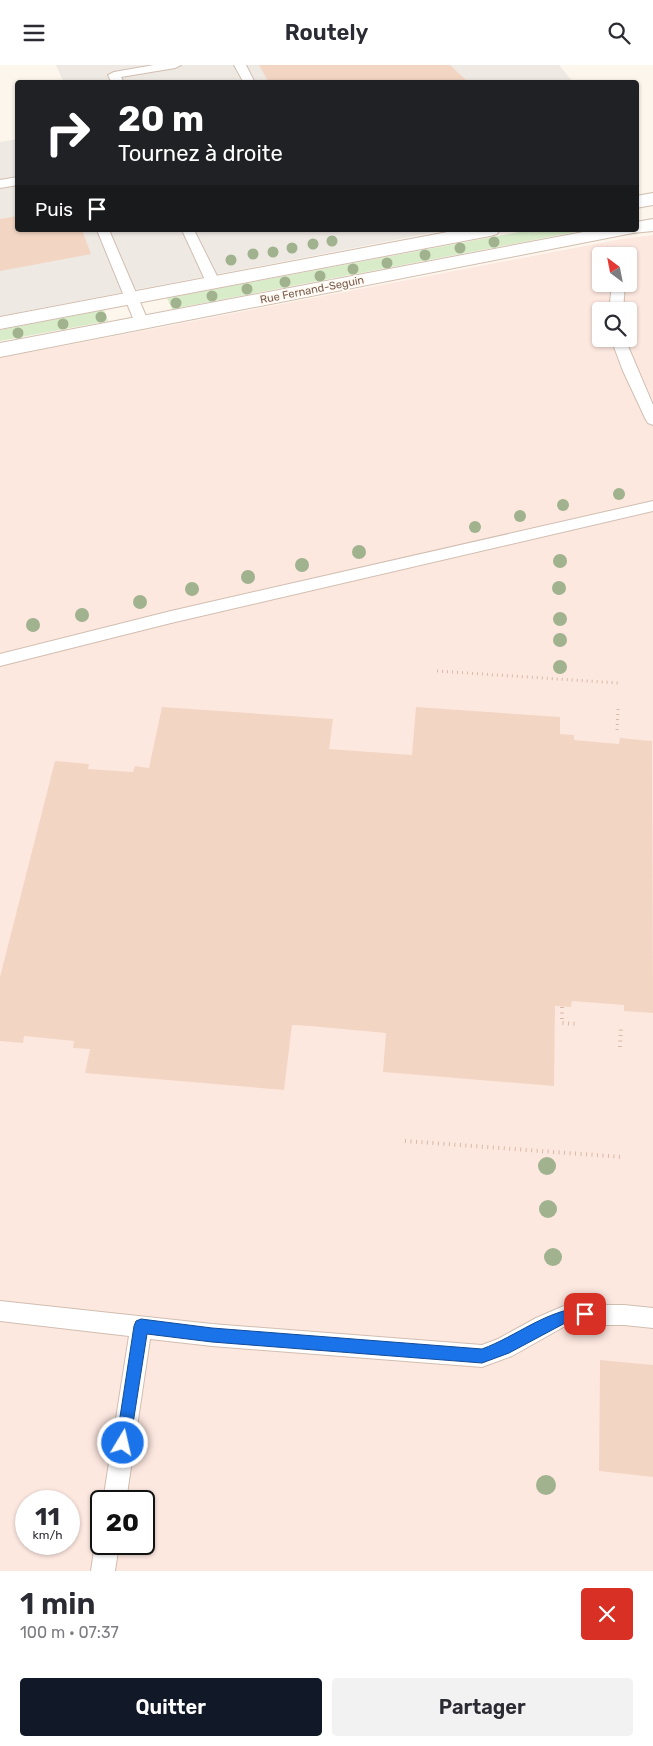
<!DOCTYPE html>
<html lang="fr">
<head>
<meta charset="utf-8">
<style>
	:root { --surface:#fff; --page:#f2f2f3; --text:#2b2b33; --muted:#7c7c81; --accent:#111827 }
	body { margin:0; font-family:Rubik,sans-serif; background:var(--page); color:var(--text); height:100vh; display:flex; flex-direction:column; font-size:19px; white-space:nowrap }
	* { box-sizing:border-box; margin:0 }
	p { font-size:16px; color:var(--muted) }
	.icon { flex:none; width:28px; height:28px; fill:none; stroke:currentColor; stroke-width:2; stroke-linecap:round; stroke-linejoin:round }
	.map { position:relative; height:1506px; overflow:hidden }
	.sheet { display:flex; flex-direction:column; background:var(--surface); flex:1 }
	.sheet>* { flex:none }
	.top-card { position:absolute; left:15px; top:15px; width:624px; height:152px; border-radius:5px; box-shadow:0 1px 4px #0004; background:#202124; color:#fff; overflow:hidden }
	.needle { width:32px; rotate:328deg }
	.fabs { position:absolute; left:592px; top:182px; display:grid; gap:10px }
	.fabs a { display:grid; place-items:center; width:45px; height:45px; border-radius:5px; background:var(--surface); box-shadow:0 1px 4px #0004; font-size:25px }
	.speed { position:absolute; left:15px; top:1425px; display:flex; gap:10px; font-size:25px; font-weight:700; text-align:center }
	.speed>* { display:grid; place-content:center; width:65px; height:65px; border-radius:50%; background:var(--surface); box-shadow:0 1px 4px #0004; line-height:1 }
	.speed small { font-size:12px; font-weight:400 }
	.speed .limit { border:2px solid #111; border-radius:8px; background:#fff; color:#111 }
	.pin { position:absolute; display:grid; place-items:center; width:42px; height:42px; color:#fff; margin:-21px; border-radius:10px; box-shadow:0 2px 8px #0006 }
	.me { position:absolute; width:55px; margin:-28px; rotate:9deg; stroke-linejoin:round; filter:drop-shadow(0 0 4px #0008) }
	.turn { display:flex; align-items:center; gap:18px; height:105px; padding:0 20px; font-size:22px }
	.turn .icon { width:65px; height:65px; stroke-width:2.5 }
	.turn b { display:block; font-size:35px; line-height:42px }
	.then { display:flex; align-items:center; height:48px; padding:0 20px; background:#0003; gap:10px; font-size:19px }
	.round { display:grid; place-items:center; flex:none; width:52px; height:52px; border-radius:5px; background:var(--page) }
	.summary { display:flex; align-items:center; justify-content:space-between; height:85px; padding:0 20px }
	h1 { font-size:30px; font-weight:600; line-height:38px }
	.action { display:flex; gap:10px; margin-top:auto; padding:10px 20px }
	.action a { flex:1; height:58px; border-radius:5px; background:var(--accent); color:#fff; font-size:20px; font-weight:600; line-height:58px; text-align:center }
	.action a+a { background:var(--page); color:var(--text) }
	header { display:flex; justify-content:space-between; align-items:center; height:65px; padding:0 20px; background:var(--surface); font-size:22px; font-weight:600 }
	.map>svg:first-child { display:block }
	.commercial { fill:#fde8e0; fill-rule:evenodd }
	.industrial { fill:#efe9e4 }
	.green { fill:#d8ecc9 }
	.building { fill:#f3d5c3 }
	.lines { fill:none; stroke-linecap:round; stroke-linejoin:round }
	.lane-casing { stroke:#d1beb0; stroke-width:2 }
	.street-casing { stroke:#d1beb0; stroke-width:2 }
	.path-far1 { stroke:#d9b8a5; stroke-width:3; stroke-dasharray:1 4; stroke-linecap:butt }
	.path { stroke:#d9b8a5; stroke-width:4; stroke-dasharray:1 4.5; stroke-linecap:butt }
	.lane { fill:#fff; fill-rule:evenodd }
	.street { fill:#fff; fill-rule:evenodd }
	.tree { fill:#a0b28e }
	.route { fill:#1a73e8; stroke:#114b97 }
	.labels { text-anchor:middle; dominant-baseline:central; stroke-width:4; stroke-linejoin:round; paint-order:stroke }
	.far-street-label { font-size:11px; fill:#7a5c4d; stroke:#fffaf3 }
</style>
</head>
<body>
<header><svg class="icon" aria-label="menu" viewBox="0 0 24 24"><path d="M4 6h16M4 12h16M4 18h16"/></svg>Routely<svg class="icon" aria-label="search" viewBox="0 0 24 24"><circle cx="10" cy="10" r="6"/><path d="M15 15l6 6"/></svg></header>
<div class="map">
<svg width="653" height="1506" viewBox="0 0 653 1506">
	<rect width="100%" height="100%" fill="#fdf6ec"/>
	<!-- commercial -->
	<path class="commercial" d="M653 170V1506H0V293L621 174ZM601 191H629V219H601ZM601 246H629V274H601ZM26 1436H69V1479H26ZM101 1436H144V1479H101Z"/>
	<!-- industrial -->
	<g class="industrial">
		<polygon points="56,0 559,0 573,17 64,18"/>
		<polygon points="17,74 18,165 447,165 0,251 0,77"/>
	</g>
	<!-- green -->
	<g class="green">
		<polygon points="530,165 586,165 172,244 167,233"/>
		<polygon points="104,245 108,256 0,276 0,265"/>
	</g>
	<!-- building -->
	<g class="building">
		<polygon points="259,0 450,0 469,18 269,18"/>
		<polygon points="18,151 18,165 82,165 91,189 0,206 0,154"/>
		<polygon points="162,642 333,654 329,684 412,690 416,642 560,652 560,669 574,670 574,675 619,679 620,673 652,676 653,948 624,946 624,940 572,936 571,942 555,941 554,1021 383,1007 386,968 310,961 292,960 284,1025 85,1008 90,984 73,983 74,976 24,971 23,978 0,976 0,912 55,696 89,699 88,704 133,707 135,701 149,703"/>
		<polygon points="600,1295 653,1300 653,1412 599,1406"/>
	</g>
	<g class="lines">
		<defs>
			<g id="lane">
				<polygon points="154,0 181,0 175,3 121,12 124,18 112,18 108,10 114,7"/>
				<polygon points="234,0 246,0 255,18 244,18"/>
				<polygon points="18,112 18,120 0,123 0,115"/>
				<polygon points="97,165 109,165 149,258 147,261 137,261 135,258"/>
				<polygon points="182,165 194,165 220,217 218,220 208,220 206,217"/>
				<polygon points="612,219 625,219 623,246 609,246"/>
				<polygon points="611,274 625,274 653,340 653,360 648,358 646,355 623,306"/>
				<polygon points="653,436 653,446 171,558 0,601 0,589 171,546"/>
				<polygon points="0,1236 212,1259 482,1280 498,1274 536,1253 566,1240 624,1240 653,1243 653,1263 624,1260 567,1260 512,1291 482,1302 212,1281 150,1274 126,1436 103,1436 129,1271 0,1256"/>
				<polygon points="101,1470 101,1479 119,1479 115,1506 91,1506 95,1479 99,1471"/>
			</g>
			<g id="street">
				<polygon points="653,128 653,140 636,143 636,131"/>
				<polygon points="653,154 653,166 633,168 0,292 0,278 594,165 636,165 636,157"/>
				<polygon points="458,165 500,165 497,169 490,171 0,264 0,252"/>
			</g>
		</defs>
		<!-- lane casing -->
		<use href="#lane" class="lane-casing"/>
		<!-- street casing -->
		<use href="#street" class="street-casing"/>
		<!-- path-far1 -->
		<g class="path-far1">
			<polyline points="437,606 618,618"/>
			<polyline points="617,665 618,643"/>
		</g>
		<!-- path -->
		<g class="path">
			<polyline points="562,942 562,958 577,959"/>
			<polyline points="620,982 621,963"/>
			<polyline points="405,1076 622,1092"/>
		</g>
		<!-- lane -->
		<use href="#lane" class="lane"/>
		<!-- street -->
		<use href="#street" class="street"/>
	</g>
	<!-- trees -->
	<g class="tree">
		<circle cx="332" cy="176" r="5.5"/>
		<circle cx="494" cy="177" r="5.5"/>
		<circle cx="313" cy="179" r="5.5"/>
		<circle cx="292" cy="183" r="5.5"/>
		<circle cx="460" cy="183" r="5.5"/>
		<circle cx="273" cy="187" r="5.5"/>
		<circle cx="253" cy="189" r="5.5"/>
		<circle cx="425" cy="190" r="5.5"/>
		<circle cx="231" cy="195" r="5.5"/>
		<circle cx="387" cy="198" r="5.5"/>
		<circle cx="353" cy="204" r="5.5"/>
		<circle cx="320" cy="211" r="5.5"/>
		<circle cx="285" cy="217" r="5.5"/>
		<circle cx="247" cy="224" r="5.5"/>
		<circle cx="212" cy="231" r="5.5"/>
		<circle cx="176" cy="238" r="5.5"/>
		<circle cx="101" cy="252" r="5.5"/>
		<circle cx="63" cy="259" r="5.5"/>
		<circle cx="18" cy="268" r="5.5"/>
		<circle cx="619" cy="429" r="6"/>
		<circle cx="563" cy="440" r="6"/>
		<circle cx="520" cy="451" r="6"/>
		<circle cx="475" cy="462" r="6"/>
		<circle cx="359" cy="487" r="7"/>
		<circle cx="560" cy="496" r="7"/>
		<circle cx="302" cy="500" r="7"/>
		<circle cx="248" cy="512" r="7"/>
		<circle cx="559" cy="523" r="7"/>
		<circle cx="192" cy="524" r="7"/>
		<circle cx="140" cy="537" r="7"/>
		<circle cx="82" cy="550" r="7"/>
		<circle cx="560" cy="554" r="7"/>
		<circle cx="33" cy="560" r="7"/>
		<circle cx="560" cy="575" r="7"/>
		<circle cx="560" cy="602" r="7"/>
		<circle cx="547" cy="1101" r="9"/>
		<circle cx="548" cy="1144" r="9"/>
		<circle cx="553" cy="1192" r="9"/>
		<circle cx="546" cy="1420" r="10"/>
	</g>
	<!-- route -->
	<path class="route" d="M585 1242 590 1244 592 1249 590 1254 567 1257 509 1288 482 1298 212 1277 147 1269 130 1378 128 1383 123 1385 118 1383 116 1378 134 1261 136 1256 141 1254 212 1263 482 1284C517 1271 546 1245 585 1242Z"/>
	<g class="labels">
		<!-- far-street labels -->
		<g class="far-street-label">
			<text transform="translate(312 225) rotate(-11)">Rue Fernand-Seguin</text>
		</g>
	</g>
</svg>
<div class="fabs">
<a><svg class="needle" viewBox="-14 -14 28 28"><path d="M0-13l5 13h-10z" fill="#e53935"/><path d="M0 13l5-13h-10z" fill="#7c7c81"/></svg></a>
<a><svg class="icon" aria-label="search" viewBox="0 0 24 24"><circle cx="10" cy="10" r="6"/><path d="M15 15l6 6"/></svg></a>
</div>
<div class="speed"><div>11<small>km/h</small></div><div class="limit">20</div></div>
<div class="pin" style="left:585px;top:1249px;background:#d93025"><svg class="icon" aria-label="arrive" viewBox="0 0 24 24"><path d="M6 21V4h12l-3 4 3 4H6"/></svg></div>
<svg class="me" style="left:123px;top:1378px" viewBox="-20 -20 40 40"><circle r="17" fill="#1a73e8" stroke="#fff" stroke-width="3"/><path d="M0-11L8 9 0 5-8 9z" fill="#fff"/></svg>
<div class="top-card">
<div class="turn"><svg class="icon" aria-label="right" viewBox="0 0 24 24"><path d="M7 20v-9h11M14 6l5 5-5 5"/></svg><div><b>20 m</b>Tournez à droite</div></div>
<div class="then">Puis<svg class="icon" aria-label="arrive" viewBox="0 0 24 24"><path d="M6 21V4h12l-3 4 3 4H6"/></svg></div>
</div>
</div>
<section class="sheet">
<div class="summary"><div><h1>1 min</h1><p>100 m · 07:37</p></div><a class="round" style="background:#d93025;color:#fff"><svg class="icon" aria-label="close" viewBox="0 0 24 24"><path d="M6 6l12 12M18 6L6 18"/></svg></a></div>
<div class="action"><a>Quitter</a><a>Partager</a></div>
</section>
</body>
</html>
